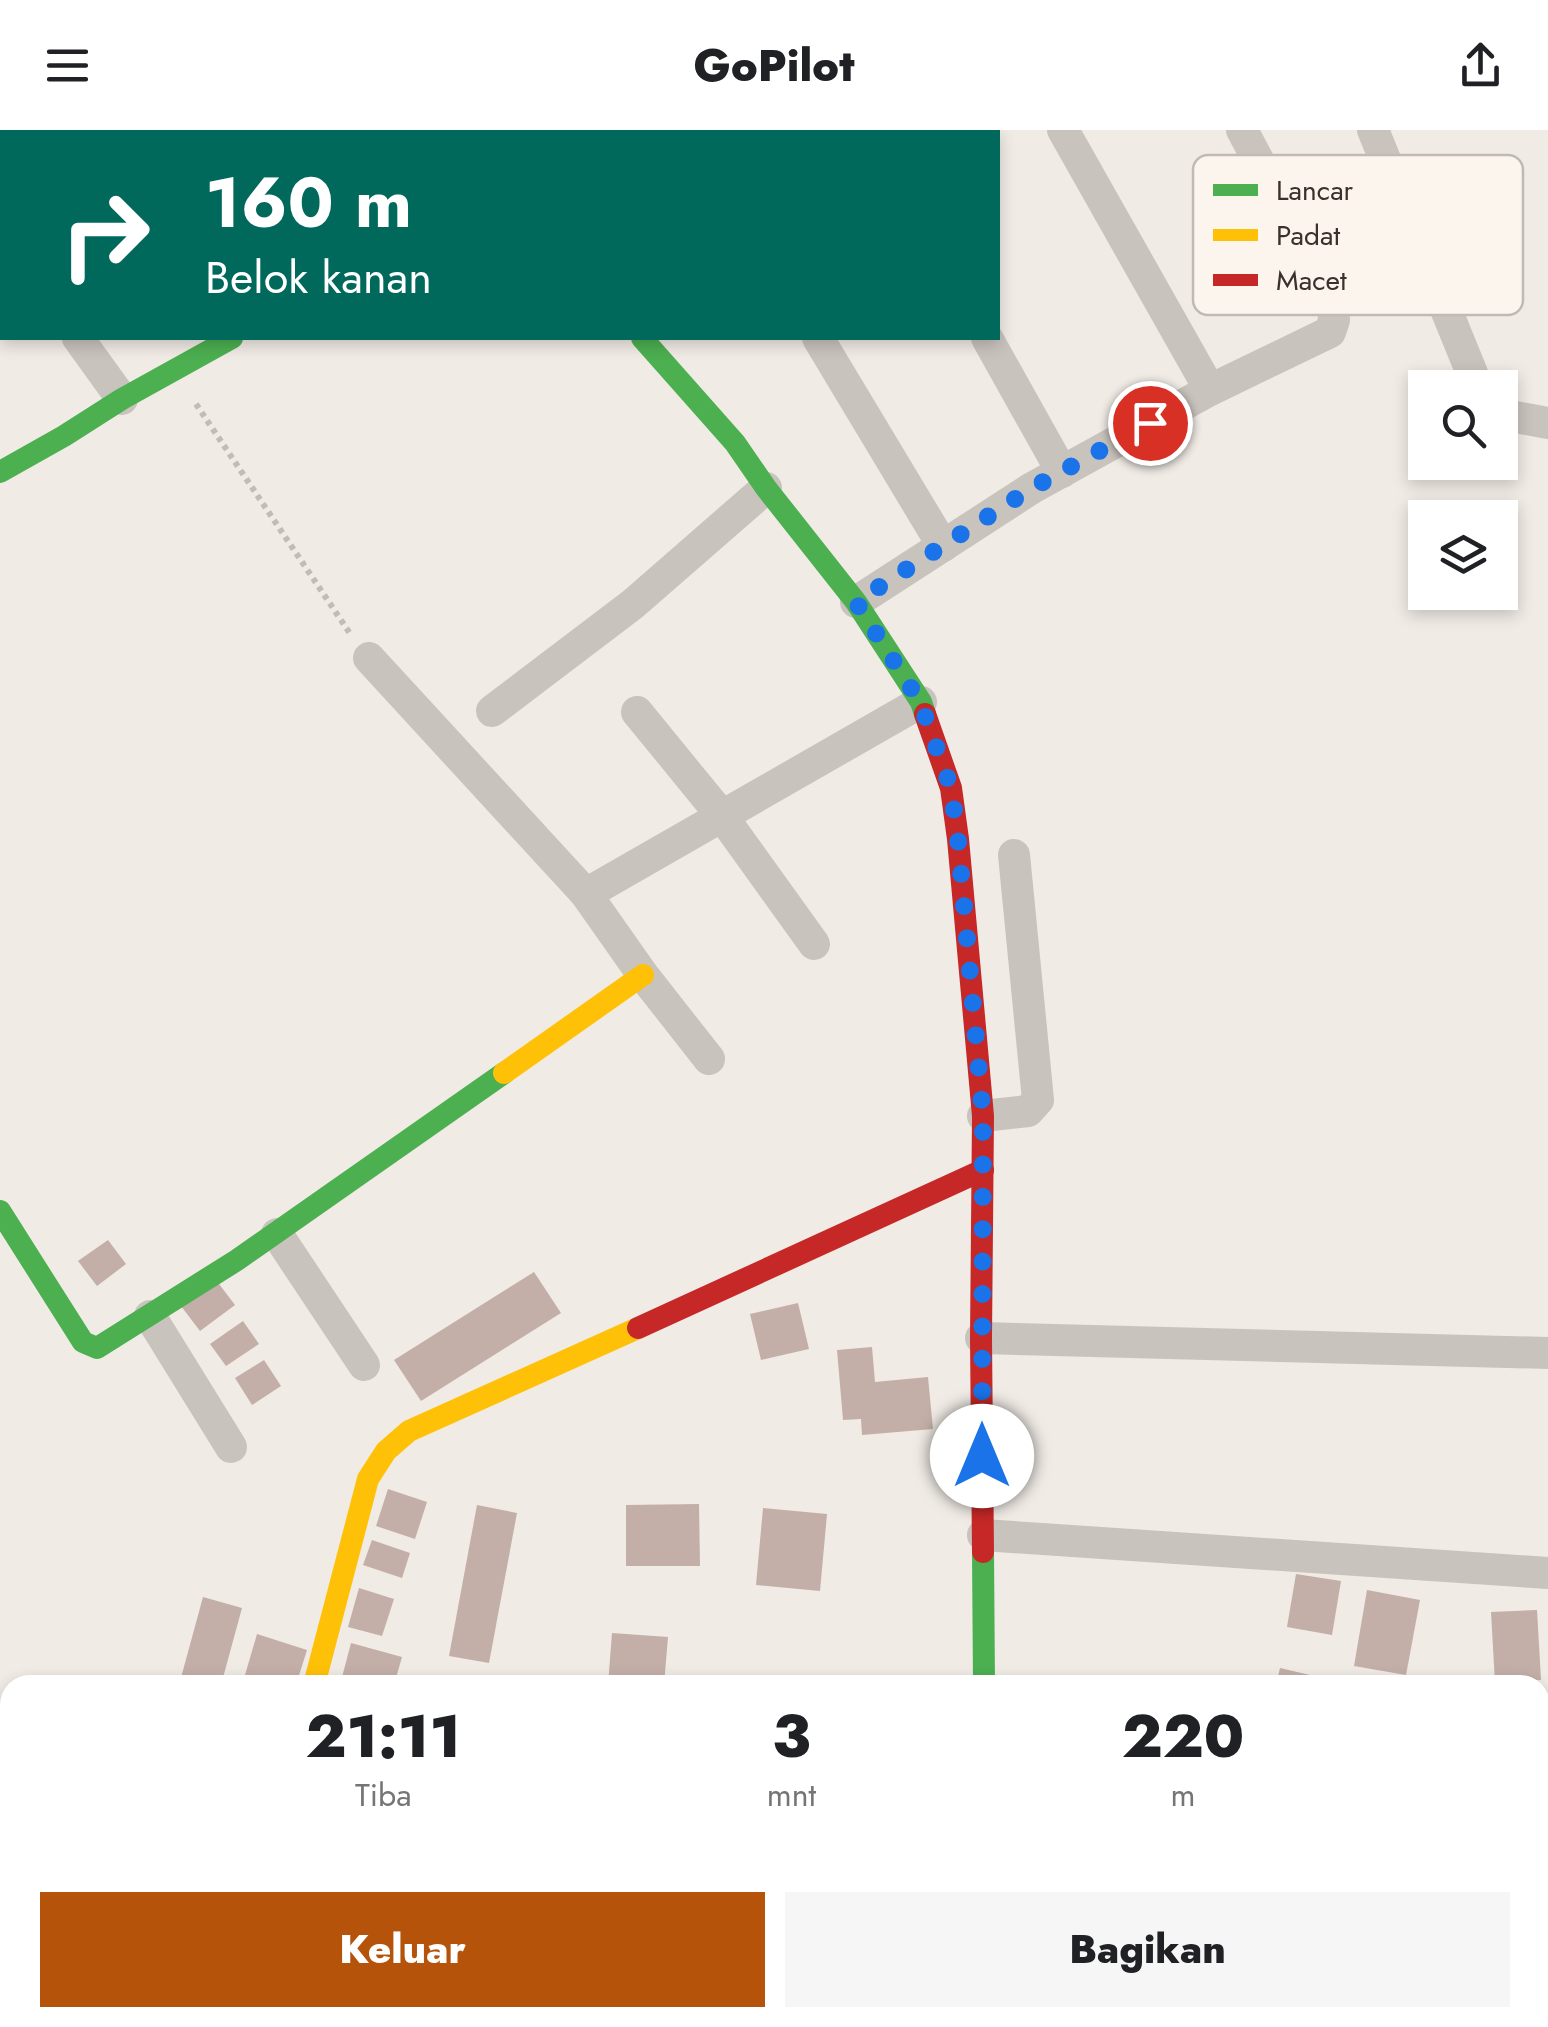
<!DOCTYPE html>
<html lang="id">
<head>
<meta charset="utf-8">
<style>
	:root { --surface:#fff; --page:#f6f6f6; --text:#202124; --muted:#757577; --accent:#b45309 }
	body { margin:0; font-family:Jost,sans-serif; background:var(--page); color:var(--text); height:100vh; display:flex; flex-direction:column; font-size:38px; white-space:nowrap }
	* { box-sizing:border-box; margin:0 }
	p { font-size:32px; color:var(--muted) }
	.icon { flex:none; width:55px; height:55px; fill:none; stroke:currentColor; stroke-width:2; stroke-linecap:round; stroke-linejoin:round }
	.map { position:relative; flex:1; overflow:hidden }
	.panel { position:absolute; left:0px; top:1545px; width:1550px; height:352px; display:flex; flex-direction:column; background:var(--surface); border-radius:30px 30px 0 0; box-shadow:0 5px 15px #0003 }
	.panel>* { flex:none }
	.hud { position:absolute; left:0px; top:0px; width:1000px; height:210px; box-shadow:0 5px 15px #0003; background:#00695c; color:#fff; overflow:hidden }
	.fabs { position:absolute; left:1408px; top:240px; display:grid; gap:20px }
	.fabs a { display:grid; place-items:center; width:110px; height:110px; border-radius:0px; background:var(--surface); box-shadow:0 5px 15px #0003; font-size:50px }
	.pin { position:absolute; display:grid; place-items:center; width:85px; height:85px; color:#fff; margin:-42px; border:5px solid #fff; border-radius:50%; box-shadow:0 2px 10px #0007 }
	.me { position:absolute; width:110px; margin:-55px; rotate:0deg; stroke-linejoin:round; filter:drop-shadow(0 0 8px #0008) }
	.turn { display:flex; align-items:center; gap:35px; height:210px; padding:0 40px; font-size:45px }
	.turn .icon { width:130px; height:130px; stroke-width:2.5 }
	.turn b { display:block; font-size:70px; line-height:85px }
	.eta { display:flex; justify-content:space-evenly; align-items:center; height:170px; text-align:center }
	.eta b { font-size:60px; font-weight:800; line-height:70px }
	.cta { display:flex; gap:20px; margin-top:auto; padding:20px 40px }
	.cta a { flex:1; height:115px; border-radius:0px; background:var(--accent); color:#fff; font-size:40px; font-weight:800; line-height:115px; text-align:center }
	.cta a+a { background:var(--page); color:var(--text) }
	header { display:flex; justify-content:space-between; align-items:center; height:130px; padding:0 40px; background:var(--surface); font-size:45px; font-weight:800 }
	.map>svg:first-child { display:block }
	.water { fill:#a1c2c1 }
	.building { fill:#c3afa7 }
	.lines { fill:none; stroke-linecap:round; stroke-linejoin:round }
	.path { stroke:#c2bbb6; stroke-width:6; stroke-dasharray:5 5; stroke-linecap:butt }
	.street { stroke:#c9c3be; stroke-width:32 }
	.fast { stroke:#4caf50; stroke-width:22 }
	.slow { stroke:#ffc107; stroke-width:22 }
	.jam { stroke:#c62828; stroke-width:22 }
	.route { stroke:#1a73e8; stroke-width:18; stroke-dasharray:0 32.4 }
	.key { fill:#fbf5ee; stroke:#c1bab4; stroke-width:2.5 }
	.key-label { font-size:28px; fill:#3b302b }
</style>
</head>
<body>
<header><svg class="icon" aria-label="menu" viewBox="0 0 24 24"><path d="M4 6h16M4 12h16M4 18h16"/></svg>GoPilot<svg class="icon" aria-label="share" viewBox="0 0 24 24"><path d="M12 15V3M7 8l5-5 5 5M5 13v7h14v-7"/></svg></header>
<div class="map">
<svg width="1548" height="1897" viewBox="0 0 1548 1897">
	<rect width="100%" height="100%" fill="#f0ebe5"/>
	<!-- water -->
	<polygon class="water" points="171,1889 268,1890 276,1897 128,1897"/>
	<!-- building -->
	<g class="building">
		<polygon points="108,1110 126,1134 97,1156 78,1131"/>
		<polygon points="534,1142 561,1183 421,1271 394,1230"/>
		<polygon points="216,1150 235,1175 200,1201 181,1176"/>
		<polygon points="798,1173 809,1219 761,1230 750,1184"/>
		<polygon points="243,1191 259,1214 226,1236 210,1214"/>
		<polygon points="872,1217 875,1252 928,1247 933,1299 862,1305 861,1289 843,1290 837,1220"/>
		<polygon points="264,1230 281,1256 252,1275 235,1248"/>
		<polygon points="388,1359 427,1372 415,1409 376,1396"/>
		<polygon points="699,1374 700,1436 626,1436 626,1375"/>
		<polygon points="477,1375 517,1383 489,1533 449,1526"/>
		<polygon points="763,1378 827,1384 820,1461 756,1455"/>
		<polygon points="372,1410 410,1423 402,1448 363,1435"/>
		<polygon points="1296,1444 1341,1451 1332,1505 1287,1497"/>
		<polygon points="359,1458 394,1469 382,1506 348,1497"/>
		<polygon points="1367,1460 1420,1470 1406,1545 1354,1536"/>
		<polygon points="203,1467 242,1478 221,1555 179,1555"/>
		<polygon points="1537,1480 1541,1550 1495,1553 1491,1482"/>
		<polygon points="612,1503 668,1507 664,1555 608,1555"/>
		<polygon points="257,1504 307,1520 296,1555 242,1555"/>
		<polygon points="351,1513 402,1527 394,1555 354,1555 341,1551"/>
		<polygon points="1280,1538 1323,1548 1322,1555 1276,1555"/>
		<polygon points="1540,1748 1548,1749 1548,1774 1542,1819 1540,1819"/>
		<polygon points="1168,1888 1178,1888 1194,1892 1195,1888 1233,1888 1230,1897 1165,1897"/>
		<polygon points="1311,1888 1356,1888 1353,1897 1308,1897"/>
	</g>
	<g class="lines">
		<!-- path -->
		<polyline class="path" points="196,274 351,505"/>
		<!-- street -->
		<g class="street">
			<polyline points="544,0 546,2"/>
			<polyline points="694,0 696,2"/>
			<polyline points="873,0 874,2"/>
			<polyline points="1063,0 1210,260"/>
			<polyline points="1373,0 1478,258"/>
			<polyline points="0,100 2,103"/>
			<polyline points="78,208 122,269"/>
			<polyline points="818,208 943,416"/>
			<polyline points="987,208 1062,342"/>
			<polyline points="1500,280 1505,285 1548,293"/>
			<polyline points="856,472 1032,358 1210,260 1330,202 1334,190 1333,170 1242,0"/>
			<polyline points="369,528 586,764 643,845 709,929"/>
			<polyline points="492,581 633,474 766,358"/>
			<polyline points="637,582 722,686 814,814"/>
			<polyline points="586,764 921,572"/>
			<polyline points="983,986 1028,981 1038,970 1014,725"/>
			<polyline points="277,1104 364,1235"/>
			<polyline points="150,1186 231,1317"/>
			<polyline points="981,1208 1548,1223"/>
			<polyline points="983,1405 1548,1443"/>
			<polyline points="0,1632 10,1637"/>
			<polyline points="1540,1880 1548,1882"/>
			<polyline points="986,1888 986,1897"/>
		</g>
		<!-- fast -->
		<g class="fast">
			<polyline points="642,208 735,313 766,358 856,472 921,572 925,584"/>
			<polyline points="0,342 64,306 122,269 232,208"/>
			<polyline points="0,1081 83,1212 97,1218 237,1130 504,943"/>
			<polyline points="983,1422 984,1555"/>
		</g>
		<!-- slow -->
		<g class="slow">
			<polyline points="589,2 595,0"/>
			<polyline points="504,943 643,845"/>
			<polyline points="314,1555 368,1349 386,1321 409,1301 638,1198"/>
		</g>
		<!-- jam -->
		<g class="jam">
			<polyline points="925,584 951,658 958,709 983,986 981,1208 983,1422"/>
			<polyline points="638,1198 983,1040"/>
		</g>
	</g>
	<g class="lines">
		<!-- route -->
		<polyline class="route" points="982,1326 983,986 958,709 951,658 920,572 856,472 1032,358 1150,293"/>
	</g>
	<!-- legend -->
	<rect x="1193" y="25" width="330" height="160" rx="15" class="key"/>
	<rect x="1213" y="54" width="45" height="12" fill="#4caf50"/>
	<rect x="1213" y="99" width="45" height="12" fill="#ffc107"/>
	<rect x="1213" y="144" width="45" height="12" fill="#c62828"/>
	<g class="key-label">
		<text x="1276" y="70">Lancar</text>
		<text x="1276" y="115">Padat</text>
		<text x="1276" y="160">Macet</text>
	</g>
</svg>
<div class="fabs">
<a><svg class="icon" aria-label="search" viewBox="0 0 24 24"><circle cx="10" cy="10" r="6"/><path d="M15 15l6 6"/></svg></a>
<a><svg class="icon" aria-label="layers" viewBox="0 0 24 24"><path d="M12 4l9 5-9 5-9-5zM3 14l9 5 9-5"/></svg></a>
</div>
<div class="pin" style="left:1150px;top:293px;background:#d93025"><svg class="icon" aria-label="arrive" viewBox="0 0 24 24"><path d="M6 21V4h12l-3 4 3 4H6"/></svg></div>
<svg class="me" style="left:982px;top:1326px" viewBox="-20 -20 40 40"><circle r="19" fill="#fff"/><path d="M0-13L10 11 0 6-10 11z" fill="#1a73e8"/></svg>
<div class="hud">
<div class="turn"><svg class="icon" aria-label="right" viewBox="0 0 24 24"><path d="M7 20v-9h11M14 6l5 5-5 5"/></svg><div><b>160 m</b>Belok kanan</div></div>
</div>
<section class="panel">
<div class="eta">
<div><b>21:11</b><p>Tiba</p></div>
<div><b>3</b><p>mnt</p></div>
<div><b>220</b><p>m</p></div>
</div>
<div class="cta"><a>Keluar</a><a>Bagikan</a></div>
</section>
</div>
</body>
</html>
